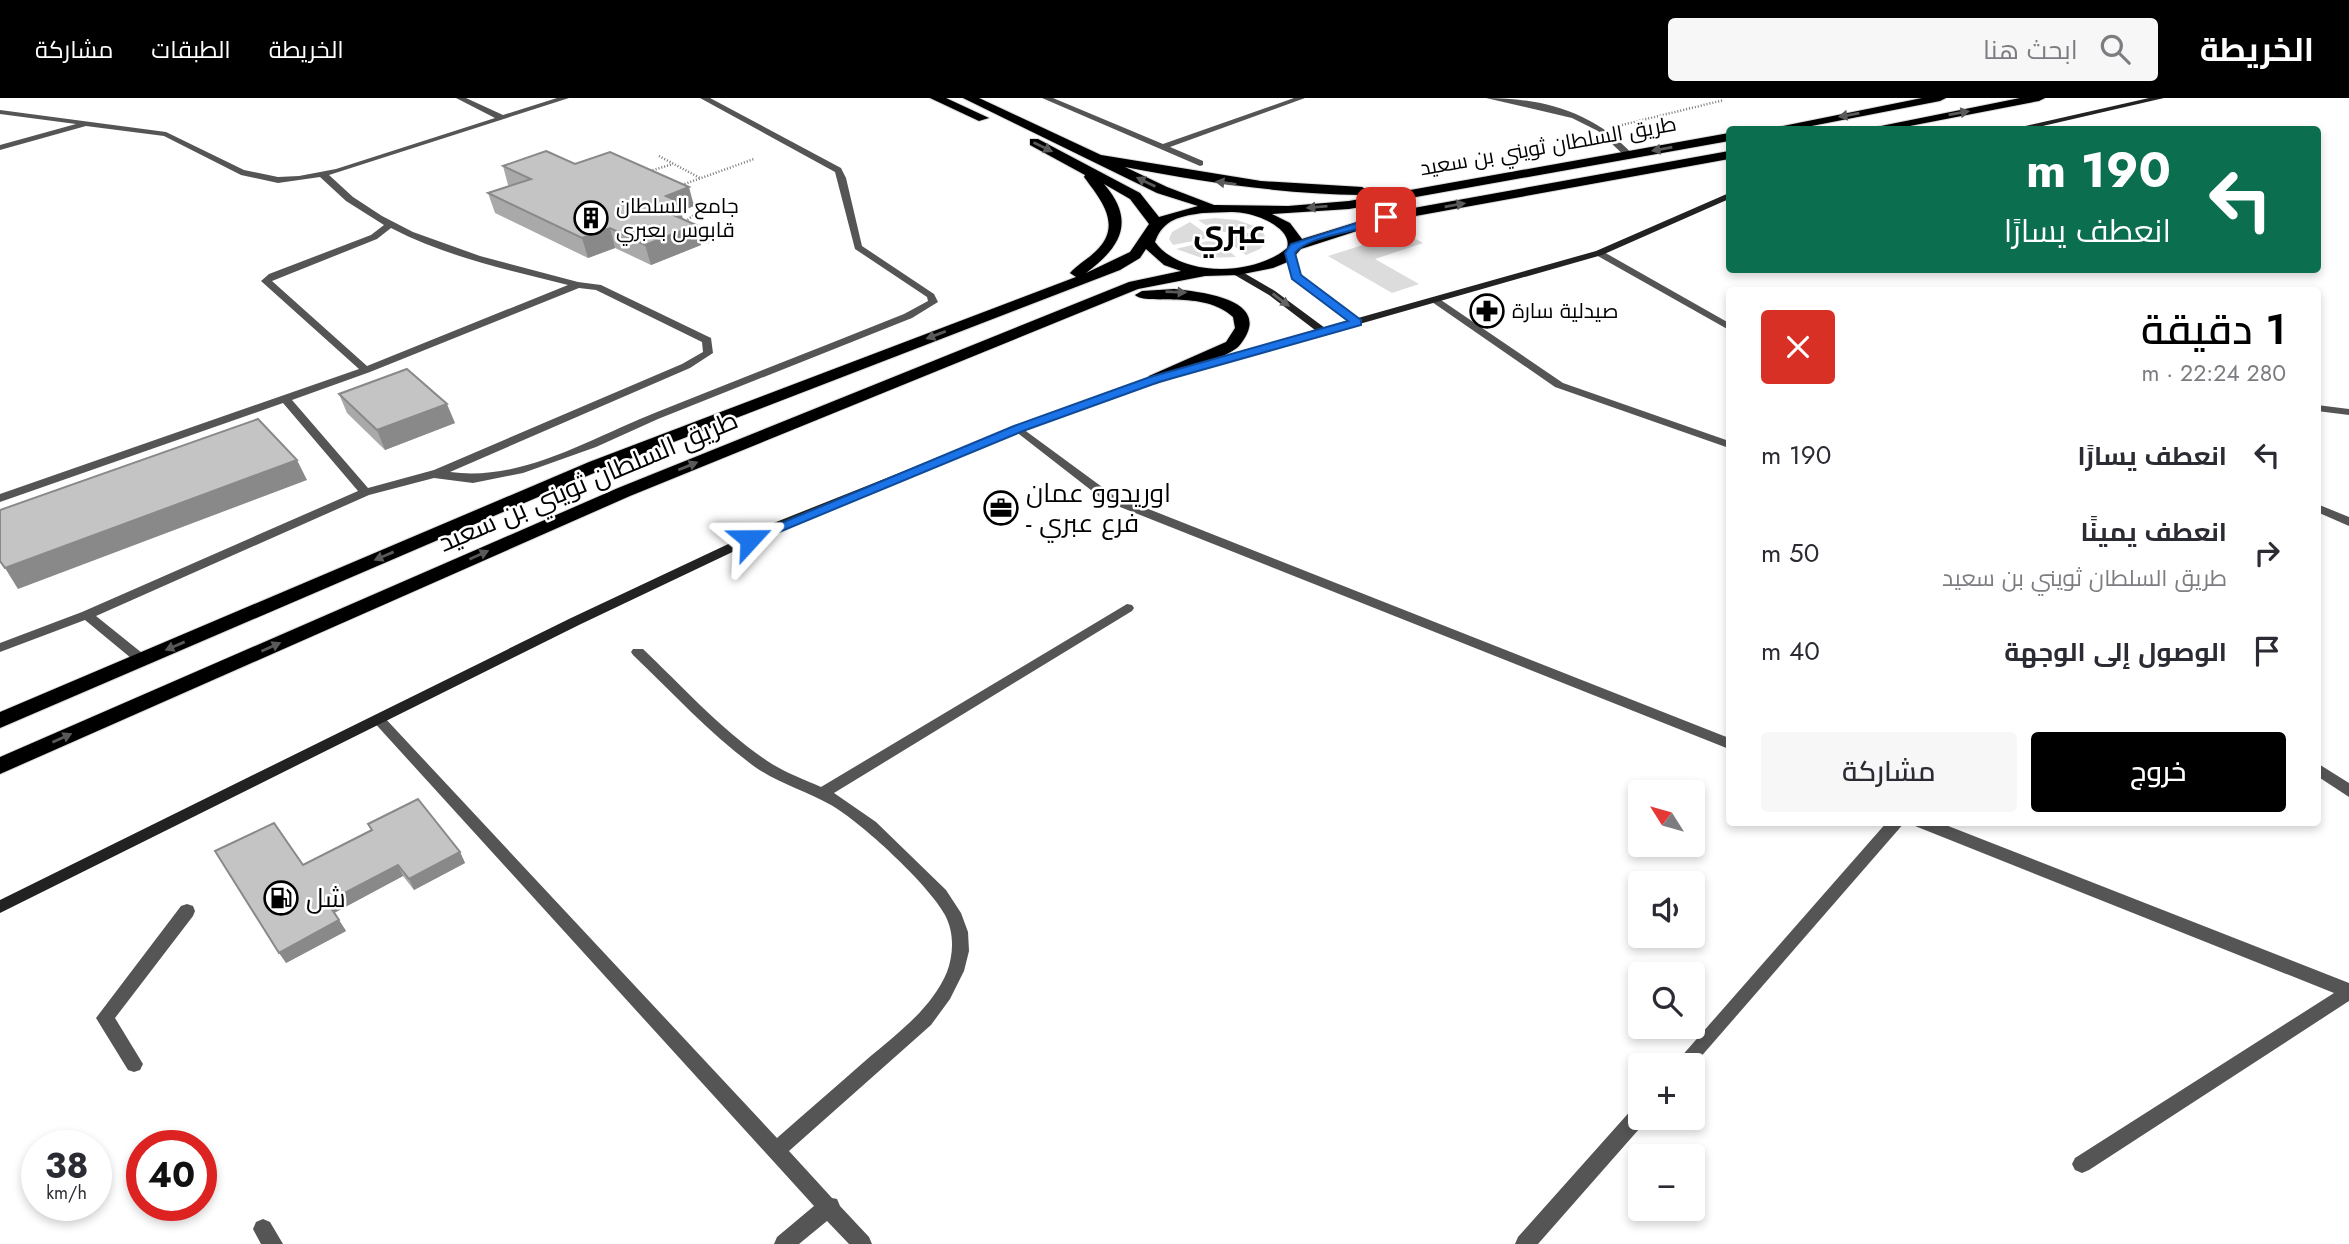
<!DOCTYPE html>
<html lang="ar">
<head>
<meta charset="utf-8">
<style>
	:root { --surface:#fff; --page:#f7f7f7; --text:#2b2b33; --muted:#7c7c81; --accent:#000 }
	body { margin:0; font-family:Jost,Cairo,sans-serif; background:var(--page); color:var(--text); direction:rtl; height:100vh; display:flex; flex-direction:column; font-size:26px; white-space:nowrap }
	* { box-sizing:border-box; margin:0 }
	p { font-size:23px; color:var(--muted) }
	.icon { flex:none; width:38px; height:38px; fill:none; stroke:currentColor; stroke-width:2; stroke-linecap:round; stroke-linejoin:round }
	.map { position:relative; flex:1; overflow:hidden; direction:ltr }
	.drawer { position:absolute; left:1726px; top:189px; width:595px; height:539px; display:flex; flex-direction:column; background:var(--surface); border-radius:7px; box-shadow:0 4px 10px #0003; direction:rtl }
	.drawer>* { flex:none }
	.hud { position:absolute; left:1726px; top:28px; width:595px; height:147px; border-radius:7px; box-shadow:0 4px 10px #0003; direction:rtl; background:#0b6e4f; color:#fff; overflow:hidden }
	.needle { width:46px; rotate:307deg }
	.controls { position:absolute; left:1628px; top:682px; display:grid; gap:14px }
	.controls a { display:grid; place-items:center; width:77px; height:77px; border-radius:7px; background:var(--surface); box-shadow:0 4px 10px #0003; font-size:35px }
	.speed { position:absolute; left:21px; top:1032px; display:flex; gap:14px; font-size:35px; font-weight:700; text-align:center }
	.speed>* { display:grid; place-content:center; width:91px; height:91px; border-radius:50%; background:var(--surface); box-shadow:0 4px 10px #0003; line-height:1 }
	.speed small { font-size:18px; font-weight:400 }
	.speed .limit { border:10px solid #d22; background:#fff; color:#111 }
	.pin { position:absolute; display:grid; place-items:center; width:60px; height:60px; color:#fff; margin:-30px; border-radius:14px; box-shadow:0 4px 10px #0006 }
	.me { position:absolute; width:77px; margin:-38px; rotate:66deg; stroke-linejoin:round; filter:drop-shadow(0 0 5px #0008) }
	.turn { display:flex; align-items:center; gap:24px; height:147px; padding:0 35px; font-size:32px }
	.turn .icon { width:91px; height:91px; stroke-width:2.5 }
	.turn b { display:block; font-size:49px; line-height:60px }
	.round { display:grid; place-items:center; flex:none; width:74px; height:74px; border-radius:7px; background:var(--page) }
	.summary { display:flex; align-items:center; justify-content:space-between; height:119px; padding:0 35px }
	h1 { font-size:42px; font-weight:600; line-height:52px; color:var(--accent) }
	.action { display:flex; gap:14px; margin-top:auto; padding:14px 35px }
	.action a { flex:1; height:80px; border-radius:7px; background:var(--accent); color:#fff; font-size:28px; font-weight:600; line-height:80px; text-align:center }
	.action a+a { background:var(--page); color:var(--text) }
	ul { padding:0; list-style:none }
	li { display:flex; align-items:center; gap:21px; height:98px; padding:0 35px }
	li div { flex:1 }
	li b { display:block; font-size:26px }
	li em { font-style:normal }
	header { display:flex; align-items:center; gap:42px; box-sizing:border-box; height:98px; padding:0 35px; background:var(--accent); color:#fff }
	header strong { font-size:33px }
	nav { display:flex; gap:38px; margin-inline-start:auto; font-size:24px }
	.search { width:490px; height:63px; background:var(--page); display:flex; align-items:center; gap:18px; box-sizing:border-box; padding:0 24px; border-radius:7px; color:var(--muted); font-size:26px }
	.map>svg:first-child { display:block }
	.green { fill:#dcdcdc }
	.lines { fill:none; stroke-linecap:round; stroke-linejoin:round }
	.highway-casing { stroke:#dbdbdb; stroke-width:2 }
	.path { stroke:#777; stroke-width:2.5; stroke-dasharray:1 2; stroke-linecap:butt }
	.lane { fill:#555; fill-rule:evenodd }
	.street { fill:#555; fill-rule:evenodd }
	.secondary { fill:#222; fill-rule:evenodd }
	.highway { fill:#000; fill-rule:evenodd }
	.wall { fill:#a9a9a9 }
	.shaded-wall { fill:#898989 }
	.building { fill:#c4c4c4; stroke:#898989; stroke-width:2 }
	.oneway { fill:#595959 }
	.oneway2 { fill:#646464 }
	.route { fill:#1a73e8; stroke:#114b97; stroke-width:2 }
	.labels { text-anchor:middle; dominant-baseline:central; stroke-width:5; stroke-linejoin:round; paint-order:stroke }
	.far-street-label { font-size:21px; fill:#000; stroke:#fff }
	.far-poi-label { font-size:21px; fill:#000; stroke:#fff; text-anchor:start }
	.street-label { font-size:26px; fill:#000; stroke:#fff }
	.poi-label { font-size:26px; fill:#000; stroke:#fff; text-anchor:start }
	.far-town-label { font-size:33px; font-weight:bold; fill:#000; stroke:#fff }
</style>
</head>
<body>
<header>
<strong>الخريطة</strong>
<div class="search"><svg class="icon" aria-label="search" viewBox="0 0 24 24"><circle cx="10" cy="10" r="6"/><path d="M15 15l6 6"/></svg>ابحث هنا</div>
<nav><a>الخريطة</a><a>الطبقات</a><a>مشاركة</a></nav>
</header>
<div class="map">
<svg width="2349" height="1146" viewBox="0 0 2349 1146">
	<rect width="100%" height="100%" fill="#fff"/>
	<!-- green -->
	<g class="green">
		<path d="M1215 120 1237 122 1257 129C1227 135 1224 139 1198 122Z"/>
		<polygon points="1190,124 1208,137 1204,141 1173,147 1169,141 1172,134"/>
		<polygon points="1262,132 1267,143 1260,151 1246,157 1227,143 1231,138"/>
		<polygon points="1404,134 1423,145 1375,161 1419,186 1392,195 1328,158"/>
		<polygon points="1208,143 1220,145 1236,159 1202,160 1176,151"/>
	</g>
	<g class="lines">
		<defs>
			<g id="highway">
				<polygon points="930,0 946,0 989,20 979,23"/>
				<path d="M963 0H979L1101 57 1261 83 1362 89 1369 93 1362 97C1282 96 1204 84 1125 69L1167 89 1214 107 1288 108 1349 103 1729 35V43L1349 111 1272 116 1290 125 1302 141 1386 115 1729 53V61L1388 123 1301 151 1290 163 1273 170 1238 177 1205 178 1138 191 630 398 0 676V659L618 390 1129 184 1181 173 1164 167 1146 151 1140 160 1120 172 601 372 0 630V614L589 364 1076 179 1070 175C1077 167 1088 161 1096 153 1123 127 1101 102 1084 79L1085 77 1030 47V41H1038L1140 95 1159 119 1198 108 1157 95ZM1104 86 1130 101 1149 126 1130 154 1086 175C1121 149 1136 123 1104 86ZM1203 115C1216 115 1231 113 1243 115 1259 117 1293 131 1287 150 1255 178 1181 180 1155 144 1163 121 1181 118 1203 115Z"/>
				<polygon points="1922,0 1946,0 1940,3 1791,32 1763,32"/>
				<polygon points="2020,0 2045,0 2039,3 1889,32 1861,32"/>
				<path d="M1174 191C1203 194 1277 202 1239 248 1233 256 1168 283 1155 286L1149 284 1147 281 1149 278 1226 244 1235 230 1233 219C1203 191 1147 208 1135 197L1142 193Z"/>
			</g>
		</defs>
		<!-- highway casing -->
		<use href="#highway" class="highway-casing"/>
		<!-- path -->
		<g class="path">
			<polyline points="1622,27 1724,2"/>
			<polyline points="659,58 700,80"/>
			<polyline points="647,74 673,66"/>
			<polyline points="679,88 754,61"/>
			<polyline points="686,127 686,123 703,110 689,104"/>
			<polyline points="695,139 709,145"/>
		</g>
		<!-- lane -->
		<g class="lane">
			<polygon points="1042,0 1053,0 1163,46 1294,0 1305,0 1170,49 1203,63 1203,67 1200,68"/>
			<polygon points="187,806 193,808 195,813 193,818 115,920 143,966 140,972 134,974 128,972 96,920 181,808"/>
		</g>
		<!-- street -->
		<g class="street">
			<path d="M456 0H466L503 17 557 0H569L329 77 353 99 382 118 413 134 480 158 578 184 601 187 711 240 713 255 690 270 450 374C522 384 591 340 657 314 739 281 822 249 904 216L928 203 927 199 855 151 835 74 700 0H710L841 70 846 80 862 148 934 196 938 204 912 220 658 321 596 349 523 375 473 385 434 380 369 397 96 518 147 559 149 562 147 565H137L85 522 0 554V545L82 514 358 393 283 305 0 404V396L359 271 261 183 269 176 371 137 384 127 346 103 320 79 278 85 241 77 164 38 86 28 0 52V47L76 26 0 16V12L166 34 244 72 278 79 299 78 336 71 495 20ZM391 130C447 159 508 172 568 187L367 268 272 183 377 141ZM579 190 596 192 702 244 703 254 682 266 434 372 368 390 292 302 370 274Z"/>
			<path d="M1486 0C1543 0 1594 14 1633 57L1626 59 1598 33 1572 20Z"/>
			<polygon points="1596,153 1602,153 1729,225 1729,232 1596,157"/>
			<polygon points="1432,200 1438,200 1563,285 1729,343 1729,350 1555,289 1432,204"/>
			<polygon points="2317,307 2349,311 2349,317 2317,313"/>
			<polygon points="1019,328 1113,397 1729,640 1729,651 1105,403 1015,333 1015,329"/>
			<polygon points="2317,406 2349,419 2349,428 2317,414"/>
			<path d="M1127 506 1132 507 1134 510 1132 513 834 695 876 724 946 792 961 815 968 834 969 853 964 873 950 901 931 927 789 1053 832 1100 837 1101 840 1108 869 1139 872 1146H849L827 1123 799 1146H774L777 1139 814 1108 371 621 373 618H383L777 1040C806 1014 836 989 865 963 895 937 931 912 947 874 954 855 954 834 945 817 929 787 861 724 831 707 806 693 778 685 755 669 710 636 673 595 633 557L631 554 633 551H643C684 590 724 635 772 666 787 675 805 682 821 689Z"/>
			<polygon points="2317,665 2349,685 2349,699 2317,678"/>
			<polygon points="1887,724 1905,724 1692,969 1673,968"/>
			<polygon points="1913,724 1938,724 2349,885 2349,903 2089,1072 2082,1075 2075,1072 2072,1066 2075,1060 2334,895 1915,728"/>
			<polygon points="1640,1008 1640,1020 1647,1020 1647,1022 1538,1146 1515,1146 1518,1139 1633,1010"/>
			<polygon points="263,1121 270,1124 283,1146 261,1146 253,1131 256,1124"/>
		</g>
		<!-- secondary -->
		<g class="secondary">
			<polygon points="2149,0 2164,0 2025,32 2008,32"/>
			<polygon points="1729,95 1729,101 1602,157 1159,283 1023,333 779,432 581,526 0,815 0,802 571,520 771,426 1015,329 1151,279 1315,232 1269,197 1233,176 1233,172 1239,172 1275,193 1325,230 1349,223 1293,181 1285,155 1287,153 1295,155 1300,178 1358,220 1596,153"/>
		</g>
		<!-- highway -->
		<use href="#highway" class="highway"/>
	</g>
	<!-- wall -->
	<g class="wall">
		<polygon points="575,66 694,108 681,113 683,121 696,127 701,147 651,167 615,150 588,160 495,115 488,95 510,88 508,87 503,68"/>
		<polygon points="339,296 455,325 385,352 347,315"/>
		<polygon points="368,726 460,754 465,765 414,792 403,778 334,815 346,833 286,865 303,767 371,732"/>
	</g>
	<!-- shaded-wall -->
	<g class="shaded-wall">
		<polygon points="689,89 694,108 681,113 683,123 660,111 666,98"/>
		<polygon points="696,127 701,147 651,167 645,147"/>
		<polygon points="610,130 615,150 588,160 582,140"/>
		<polygon points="447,306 455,325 385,352 377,332"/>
		<polygon points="297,362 307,382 18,491 5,470"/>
		<polygon points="460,754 465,765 414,792 409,781"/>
		<polygon points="398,767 403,778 334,815 327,804"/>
		<polygon points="339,822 346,833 286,865 279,855"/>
	</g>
	<!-- building -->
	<g class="building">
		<polygon points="546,53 575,66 610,54 689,89 666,98 679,104 660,111 696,127 645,147 610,130 582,140 488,95 531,81 503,68"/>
		<polygon points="407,271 447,306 377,332 339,296"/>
		<polygon points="258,321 297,362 5,470 0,463 0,412"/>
		<polygon points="418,701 460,754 409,781 398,767 327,804 339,822 279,855 215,753 274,725 303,767 372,732 368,726"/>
	</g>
	<!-- one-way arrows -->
	<defs><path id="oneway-solid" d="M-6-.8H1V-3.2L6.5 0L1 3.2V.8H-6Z" transform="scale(1.75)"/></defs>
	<g class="oneway">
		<use href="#oneway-solid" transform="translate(1959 15) rotate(-10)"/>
		<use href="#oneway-solid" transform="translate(1849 17) rotate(170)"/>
		<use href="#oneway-solid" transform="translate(1043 49) rotate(26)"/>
		<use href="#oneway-solid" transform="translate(1662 51) rotate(170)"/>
		<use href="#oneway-solid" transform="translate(1146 84) rotate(-154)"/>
		<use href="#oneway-solid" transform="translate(1226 85) rotate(-172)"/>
		<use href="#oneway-solid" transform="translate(1455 107) rotate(-10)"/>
		<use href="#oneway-solid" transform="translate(1317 109) rotate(175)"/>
		<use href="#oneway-solid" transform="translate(1176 194) rotate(2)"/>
		<use href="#oneway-solid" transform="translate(936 237) rotate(159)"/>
		<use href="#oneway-solid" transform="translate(688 368) rotate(-22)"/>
		<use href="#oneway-solid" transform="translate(479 457) rotate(-24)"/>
		<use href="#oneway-solid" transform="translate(384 458) rotate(157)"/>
		<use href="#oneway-solid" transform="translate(175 548) rotate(157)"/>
		<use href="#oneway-solid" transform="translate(271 549) rotate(-24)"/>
		<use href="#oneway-solid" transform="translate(62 640) rotate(-24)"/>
	</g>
	<use class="oneway2" href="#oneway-solid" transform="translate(1281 202) rotate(37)"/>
	<!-- route -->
	<path class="route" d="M1382 117 1391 119C1370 134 1310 135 1295 155L1301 177 1361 222V227L1159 284 1023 333 755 444H745L743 441 1014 328 1150 279 1348 223 1292 181 1285 155 1291 146Z"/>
	<!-- icons -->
	<defs>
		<symbol id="building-ring" viewBox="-11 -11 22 22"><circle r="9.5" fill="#fff" stroke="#000" stroke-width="1.5"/><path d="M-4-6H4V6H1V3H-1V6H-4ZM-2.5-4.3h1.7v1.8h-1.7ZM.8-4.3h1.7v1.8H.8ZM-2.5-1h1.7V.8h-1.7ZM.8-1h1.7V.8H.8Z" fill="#000"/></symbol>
		<symbol id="pharmacy-ring" viewBox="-11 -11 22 22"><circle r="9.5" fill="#fff" stroke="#000" stroke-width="1.5"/><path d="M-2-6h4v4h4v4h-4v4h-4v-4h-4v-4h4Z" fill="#000"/></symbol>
		<symbol id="office-ring" viewBox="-11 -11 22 22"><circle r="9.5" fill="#fff" stroke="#000" stroke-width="1.5"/><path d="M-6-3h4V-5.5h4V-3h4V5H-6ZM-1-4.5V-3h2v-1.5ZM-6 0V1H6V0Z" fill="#000"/></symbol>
		<symbol id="fuel-ring" viewBox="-11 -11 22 22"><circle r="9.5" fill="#fff" stroke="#000" stroke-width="1.5"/><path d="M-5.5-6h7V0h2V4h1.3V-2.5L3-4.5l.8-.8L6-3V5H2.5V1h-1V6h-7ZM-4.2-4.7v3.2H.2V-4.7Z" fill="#000"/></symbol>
	</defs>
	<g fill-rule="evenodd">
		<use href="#building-ring" x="572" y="101" width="38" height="38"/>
		<use href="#pharmacy-ring" x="1468" y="194" width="38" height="38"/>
		<use href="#office-ring" x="982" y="391" width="38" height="38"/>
		<use href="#fuel-ring" x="262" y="781" width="38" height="38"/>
	</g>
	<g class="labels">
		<!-- far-street labels -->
		<g class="far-street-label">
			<text transform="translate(1548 48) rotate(-10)">طريق السلطان ثويني بن سعيد</text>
		</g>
		<!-- far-poi labels -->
		<g class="far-poi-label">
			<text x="616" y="108">جامع السلطان<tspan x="616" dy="24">قابوس بعبري</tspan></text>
			<text x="1512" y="213">صيدلية سارة</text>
		</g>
		<!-- street labels -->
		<g class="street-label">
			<text transform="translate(588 383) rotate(-23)">طريق السلطان ثويني بن سعيد</text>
		</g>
		<!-- poi labels -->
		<g class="poi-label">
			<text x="1026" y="395">اوريدوو عمان<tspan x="1026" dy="30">- فرع عبري</tspan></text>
			<text x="306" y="800">شل</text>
		</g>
		<!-- far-town labels -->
		<g class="far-town-label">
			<text x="1230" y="133">عبري</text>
		</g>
	</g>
</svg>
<div class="controls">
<a><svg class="needle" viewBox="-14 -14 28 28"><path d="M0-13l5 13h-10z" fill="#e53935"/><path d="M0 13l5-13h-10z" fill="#7c7c81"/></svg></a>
<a><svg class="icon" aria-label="sound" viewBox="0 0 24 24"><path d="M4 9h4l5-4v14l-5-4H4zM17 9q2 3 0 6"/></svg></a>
<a><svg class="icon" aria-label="search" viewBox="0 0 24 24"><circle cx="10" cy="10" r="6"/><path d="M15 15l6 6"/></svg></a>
<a>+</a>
<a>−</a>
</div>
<div class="speed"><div>38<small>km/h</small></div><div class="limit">40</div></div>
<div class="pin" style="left:1386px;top:119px;background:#d93025"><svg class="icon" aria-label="arrive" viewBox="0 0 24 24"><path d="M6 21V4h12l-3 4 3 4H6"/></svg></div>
<svg class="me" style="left:750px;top:441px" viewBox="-20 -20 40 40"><path d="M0-17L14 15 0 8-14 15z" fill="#1a73e8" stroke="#fff" stroke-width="4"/></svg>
<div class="hud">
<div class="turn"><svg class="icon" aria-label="left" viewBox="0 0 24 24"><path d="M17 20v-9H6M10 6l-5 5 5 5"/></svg><div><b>190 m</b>انعطف يسارًا</div></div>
</div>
<section class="drawer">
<div class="summary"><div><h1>1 دقيقة</h1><p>280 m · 22:24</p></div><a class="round" style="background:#d93025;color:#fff"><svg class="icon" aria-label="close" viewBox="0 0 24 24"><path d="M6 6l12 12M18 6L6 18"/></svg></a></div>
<ul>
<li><svg class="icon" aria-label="left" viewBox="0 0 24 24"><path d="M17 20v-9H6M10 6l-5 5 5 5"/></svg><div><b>انعطف يسارًا</b></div><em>190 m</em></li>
<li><svg class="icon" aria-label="right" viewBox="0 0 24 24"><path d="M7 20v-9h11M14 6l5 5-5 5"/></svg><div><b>انعطف يمينًا</b><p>طريق السلطان ثويني بن سعيد</p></div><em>50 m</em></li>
<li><svg class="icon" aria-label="arrive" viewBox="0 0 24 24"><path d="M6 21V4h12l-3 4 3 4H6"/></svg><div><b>الوصول إلى الوجهة</b></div><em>40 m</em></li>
</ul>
<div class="action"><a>خروج</a><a>مشاركة</a></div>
</section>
</div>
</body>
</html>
